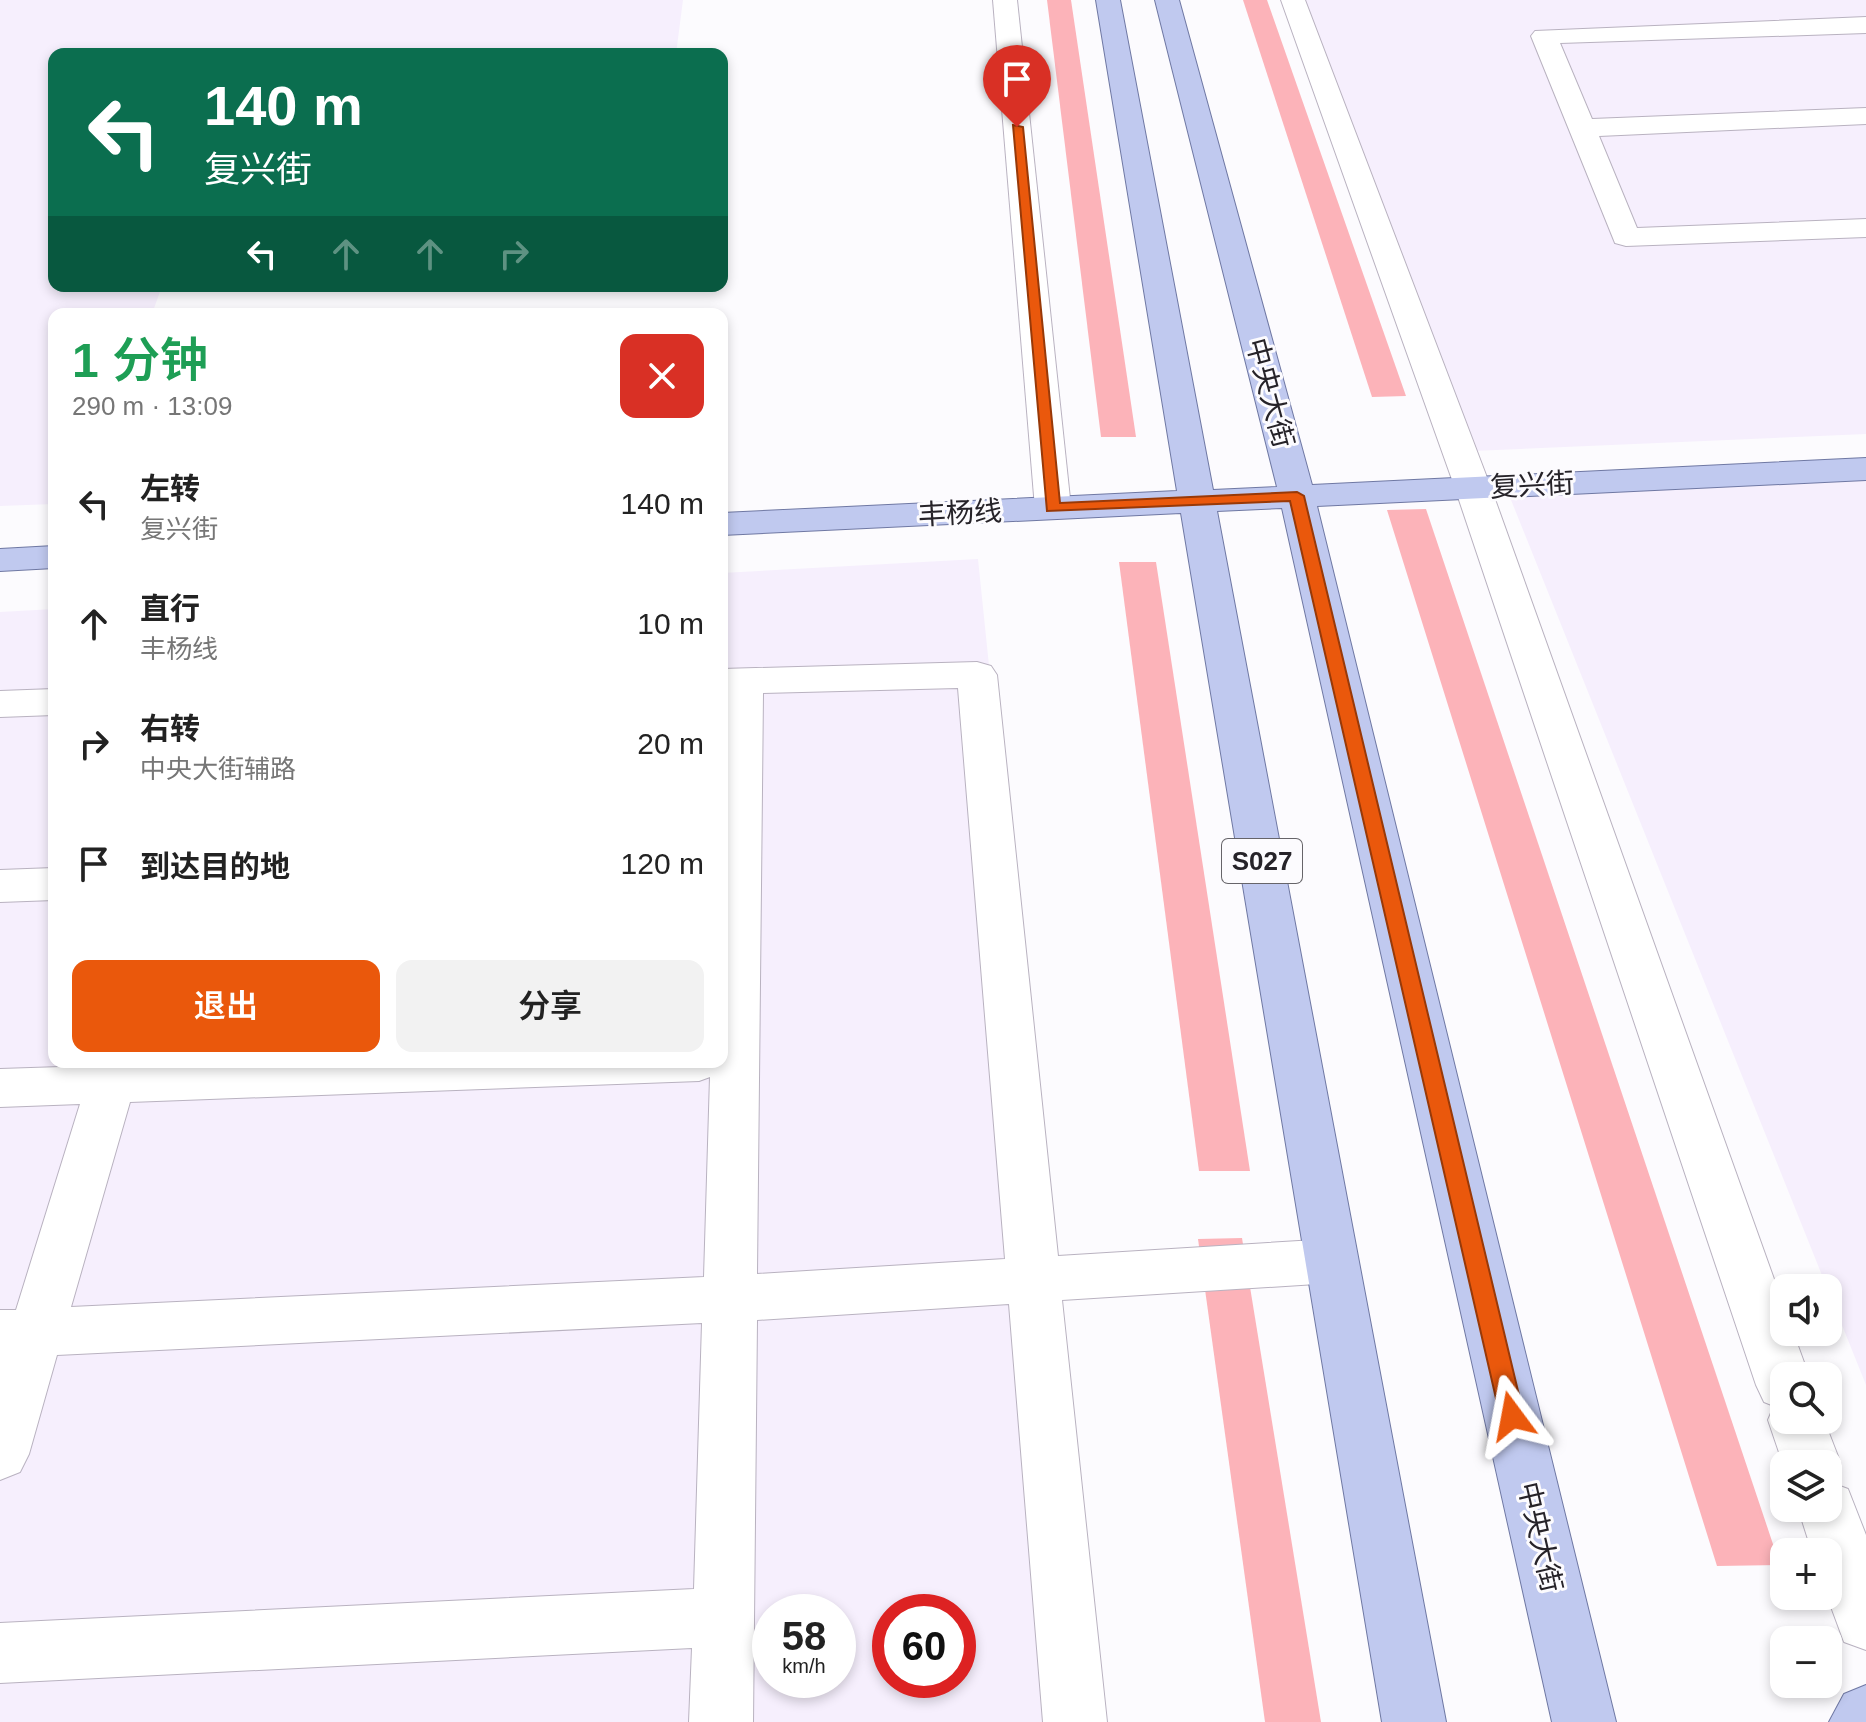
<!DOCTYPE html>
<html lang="zh">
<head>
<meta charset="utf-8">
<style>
	:root { --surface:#fff; --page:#f2f2f2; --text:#222; --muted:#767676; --accent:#ea580c }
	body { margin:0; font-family:Arial,"Noto Sans SC",sans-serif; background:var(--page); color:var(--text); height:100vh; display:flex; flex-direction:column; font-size:30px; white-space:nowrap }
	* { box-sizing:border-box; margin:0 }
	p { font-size:26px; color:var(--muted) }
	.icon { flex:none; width:44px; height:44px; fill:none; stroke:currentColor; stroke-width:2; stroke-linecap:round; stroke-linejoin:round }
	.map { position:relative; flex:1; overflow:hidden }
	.details { position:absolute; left:48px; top:308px; width:680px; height:760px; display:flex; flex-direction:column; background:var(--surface); border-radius:16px; box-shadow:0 4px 12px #0003 }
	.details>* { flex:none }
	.guide { position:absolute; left:48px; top:48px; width:680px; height:244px; border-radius:16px; box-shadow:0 4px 12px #0003; background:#0b6e4f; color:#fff; overflow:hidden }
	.fabs { position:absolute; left:1770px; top:1274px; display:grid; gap:16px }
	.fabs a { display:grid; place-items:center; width:72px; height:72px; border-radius:16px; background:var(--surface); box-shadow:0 4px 12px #0003; font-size:40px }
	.speed { position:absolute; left:752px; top:1594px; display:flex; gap:16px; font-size:40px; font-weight:700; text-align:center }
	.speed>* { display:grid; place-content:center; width:104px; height:104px; border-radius:50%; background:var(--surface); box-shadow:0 4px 12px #0003; line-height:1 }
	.speed small { font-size:20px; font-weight:400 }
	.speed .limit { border:12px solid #d22; background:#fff; color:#111 }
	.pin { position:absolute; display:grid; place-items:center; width:68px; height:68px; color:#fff; margin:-82px -34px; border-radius:50% 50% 50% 0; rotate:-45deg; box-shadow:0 0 8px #0007 }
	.pin .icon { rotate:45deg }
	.me { position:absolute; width:88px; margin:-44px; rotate:347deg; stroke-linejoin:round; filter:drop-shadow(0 0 6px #0008) }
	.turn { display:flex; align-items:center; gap:28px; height:168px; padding:0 24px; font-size:36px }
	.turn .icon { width:104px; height:104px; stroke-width:2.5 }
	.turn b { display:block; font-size:56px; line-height:68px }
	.lanes { display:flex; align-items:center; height:76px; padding:0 24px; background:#0003; justify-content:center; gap:40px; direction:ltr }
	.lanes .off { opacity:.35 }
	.round { display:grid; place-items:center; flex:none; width:84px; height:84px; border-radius:16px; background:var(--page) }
	.headline { display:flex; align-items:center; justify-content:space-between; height:136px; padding:0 24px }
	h1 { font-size:48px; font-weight:600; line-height:60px; color:#1e9e55 }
	.button { display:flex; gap:16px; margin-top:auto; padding:16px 24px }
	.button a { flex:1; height:92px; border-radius:16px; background:var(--accent); color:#fff; font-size:32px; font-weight:600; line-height:92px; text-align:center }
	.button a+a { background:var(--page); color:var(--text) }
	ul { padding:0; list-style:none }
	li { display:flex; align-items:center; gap:24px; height:120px; padding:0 24px }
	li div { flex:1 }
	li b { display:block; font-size:30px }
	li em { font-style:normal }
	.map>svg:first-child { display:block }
	.built { fill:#f6effd; fill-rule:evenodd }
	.green { fill:#fcb3b9 }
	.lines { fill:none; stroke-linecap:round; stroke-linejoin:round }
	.minor-casing { stroke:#b9b2c0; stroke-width:2 }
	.major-casing { stroke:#6f78a3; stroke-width:2 }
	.minor { fill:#fff; fill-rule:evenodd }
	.major { fill:#c0c9ef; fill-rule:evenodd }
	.route { fill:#ea580c; stroke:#983908; stroke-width:2 }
	.labels { text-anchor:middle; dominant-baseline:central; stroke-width:6; stroke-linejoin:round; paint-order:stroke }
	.shield { fill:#fcfbfe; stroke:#666469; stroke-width:2 }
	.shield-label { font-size:26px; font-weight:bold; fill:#262329 }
	.street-label { font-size:28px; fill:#262329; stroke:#fcfbfe }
</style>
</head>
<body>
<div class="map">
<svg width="1866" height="1722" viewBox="0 0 1866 1722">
	<rect width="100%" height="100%" fill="#fcfbfe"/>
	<!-- built -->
	<g class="built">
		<polygon points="0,0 683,0 676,54 54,54 54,286 162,286 152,314 54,314 54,504 0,506"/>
		<polygon points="1304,0 1866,0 1866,434 1473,451"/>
		<polygon points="1866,462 1866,1385 1503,480"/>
		<path d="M978 559 1098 1722H0V612L54 609V1062H722V573ZM770 1612H838V1680H770ZM890 1612H958V1680H890Z"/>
	</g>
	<!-- green -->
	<g class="green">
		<polygon points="1047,0 1071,0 1136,437 1101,437"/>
		<polygon points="1243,0 1267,0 1406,396 1372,397"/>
		<polygon points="1426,509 1780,1565 1717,1566 1387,510"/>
		<polygon points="1119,562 1156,562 1250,1171 1199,1171"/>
		<polygon points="1242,1238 1321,1722 1265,1722 1198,1239"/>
	</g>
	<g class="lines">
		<defs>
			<g id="minor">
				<polygon points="993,0 1017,0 1071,508 1066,516 1053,519 1040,516 1035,508"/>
				<polygon points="1281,0 1305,0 1491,488 1784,1307 1784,1332 1793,1332 1809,1376 1784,1376 1784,1420 1824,1420 1841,1464 1832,1483 1848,1489 1866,1535 1866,1650 1844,1642 1827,1596 1828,1552 1812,1552 1798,1508 1828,1508 1828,1464 1783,1464 1768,1420 1774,1406 1764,1402 1756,1385 1455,488"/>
				<polygon points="1866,17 1866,33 1560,43 1592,119 1866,108 1866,124 1599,136 1637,228 1866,219 1866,237 1626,246 1615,243 1531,36 1535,31"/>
				<path d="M977 662 991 666 997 675 1058 1256 1332 1239 1351 1245 1358 1261 1351 1277 1332 1283 1062 1300 1107 1722H1043L1009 1304 757 1320 753 1722H689L692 1648 0 1683V1623L694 1589 702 1323 57 1355 29 1454 20 1472 0 1480V1310H16L80 1104 0 1107V1069L92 1066 93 1062H722V669ZM958 688 1005 1259 757 1274 763 693ZM710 1077 704 1277 71 1307 130 1102 699 1081Z"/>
				<polygon points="54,689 54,715 0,717 0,691"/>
				<polygon points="54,868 54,900 0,902 0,870"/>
			</g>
			<g id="major">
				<polygon points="1096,0 1120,0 1213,490 1277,487 1155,0 1179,0 1312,485 1866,458 1866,480 1317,506 1616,1722 1552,1722 1282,508 1217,511 1446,1722 1382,1722 1181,513 722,535 722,513 1177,491"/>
				<polygon points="54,546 54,568 0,571 0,549"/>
				<polygon points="1866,1685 1866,1722 1829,1722 1844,1694"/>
			</g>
		</defs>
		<!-- minor casing -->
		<use href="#minor" class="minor-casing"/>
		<!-- major casing -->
		<use href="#major" class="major-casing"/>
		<!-- minor -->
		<use href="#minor" class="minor"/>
		<!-- major -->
		<use href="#major" class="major"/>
	</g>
	<!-- route -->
	<polygon class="route" points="1013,125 1023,127 1060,503 1297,492 1304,496 1524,1416 1520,1423 1512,1426 1504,1423 1500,1416 1290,501 1047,511"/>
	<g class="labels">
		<!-- shield labels -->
		<rect class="shield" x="1222" y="839" width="80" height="44" rx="6"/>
		<g class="shield-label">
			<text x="1262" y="861">S027</text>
		</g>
		<!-- street labels -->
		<g class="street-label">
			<text transform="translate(1270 393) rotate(75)">中央大街</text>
			<text transform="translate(1532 485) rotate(-3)">复兴街</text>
			<text transform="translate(960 513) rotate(-3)">丰杨线</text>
			<text transform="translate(1540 1537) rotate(77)">中央大街</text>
		</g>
	</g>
</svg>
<div class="fabs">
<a><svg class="icon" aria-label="sound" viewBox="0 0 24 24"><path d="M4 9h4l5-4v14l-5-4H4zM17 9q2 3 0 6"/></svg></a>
<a><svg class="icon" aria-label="search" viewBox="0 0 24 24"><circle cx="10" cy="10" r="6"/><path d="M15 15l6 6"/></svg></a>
<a><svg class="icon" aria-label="layers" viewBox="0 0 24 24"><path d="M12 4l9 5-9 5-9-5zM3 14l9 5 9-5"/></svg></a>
<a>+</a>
<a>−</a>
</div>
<div class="speed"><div>58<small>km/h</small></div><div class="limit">60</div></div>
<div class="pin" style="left:1017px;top:127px;background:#d93025"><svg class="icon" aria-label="arrive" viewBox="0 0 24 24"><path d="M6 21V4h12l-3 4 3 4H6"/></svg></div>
<svg class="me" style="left:1512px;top:1416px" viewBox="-20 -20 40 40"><path d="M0-17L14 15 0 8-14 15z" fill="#ea580c" stroke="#fff" stroke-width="4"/></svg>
<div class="guide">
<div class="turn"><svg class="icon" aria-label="left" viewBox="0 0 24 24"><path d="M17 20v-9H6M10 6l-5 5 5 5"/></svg><div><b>140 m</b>复兴街</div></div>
<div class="lanes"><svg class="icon" aria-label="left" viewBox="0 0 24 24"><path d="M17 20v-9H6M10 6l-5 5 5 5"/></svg><svg class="icon off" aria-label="ahead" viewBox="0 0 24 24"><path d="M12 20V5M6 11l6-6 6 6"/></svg><svg class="icon off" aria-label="ahead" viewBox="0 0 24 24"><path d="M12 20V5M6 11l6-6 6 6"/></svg><svg class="icon off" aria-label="right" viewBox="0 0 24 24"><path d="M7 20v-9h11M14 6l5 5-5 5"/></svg></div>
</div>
<section class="details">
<div class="headline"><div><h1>1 分钟</h1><p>290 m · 13:09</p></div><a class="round" style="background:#d93025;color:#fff"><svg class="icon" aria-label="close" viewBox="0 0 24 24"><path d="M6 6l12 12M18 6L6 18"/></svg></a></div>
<ul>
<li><svg class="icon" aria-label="left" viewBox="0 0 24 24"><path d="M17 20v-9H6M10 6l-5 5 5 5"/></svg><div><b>左转</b><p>复兴街</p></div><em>140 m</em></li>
<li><svg class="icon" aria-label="ahead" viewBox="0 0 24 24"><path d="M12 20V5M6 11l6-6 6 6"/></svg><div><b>直行</b><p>丰杨线</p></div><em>10 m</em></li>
<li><svg class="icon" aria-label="right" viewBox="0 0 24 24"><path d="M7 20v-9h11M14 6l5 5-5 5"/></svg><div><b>右转</b><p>中央大街辅路</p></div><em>20 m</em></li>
<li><svg class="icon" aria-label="arrive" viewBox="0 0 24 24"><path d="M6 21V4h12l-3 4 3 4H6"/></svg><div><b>到达目的地</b></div><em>120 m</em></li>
</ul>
<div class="button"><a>退出</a><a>分享</a></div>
</section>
</div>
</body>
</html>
